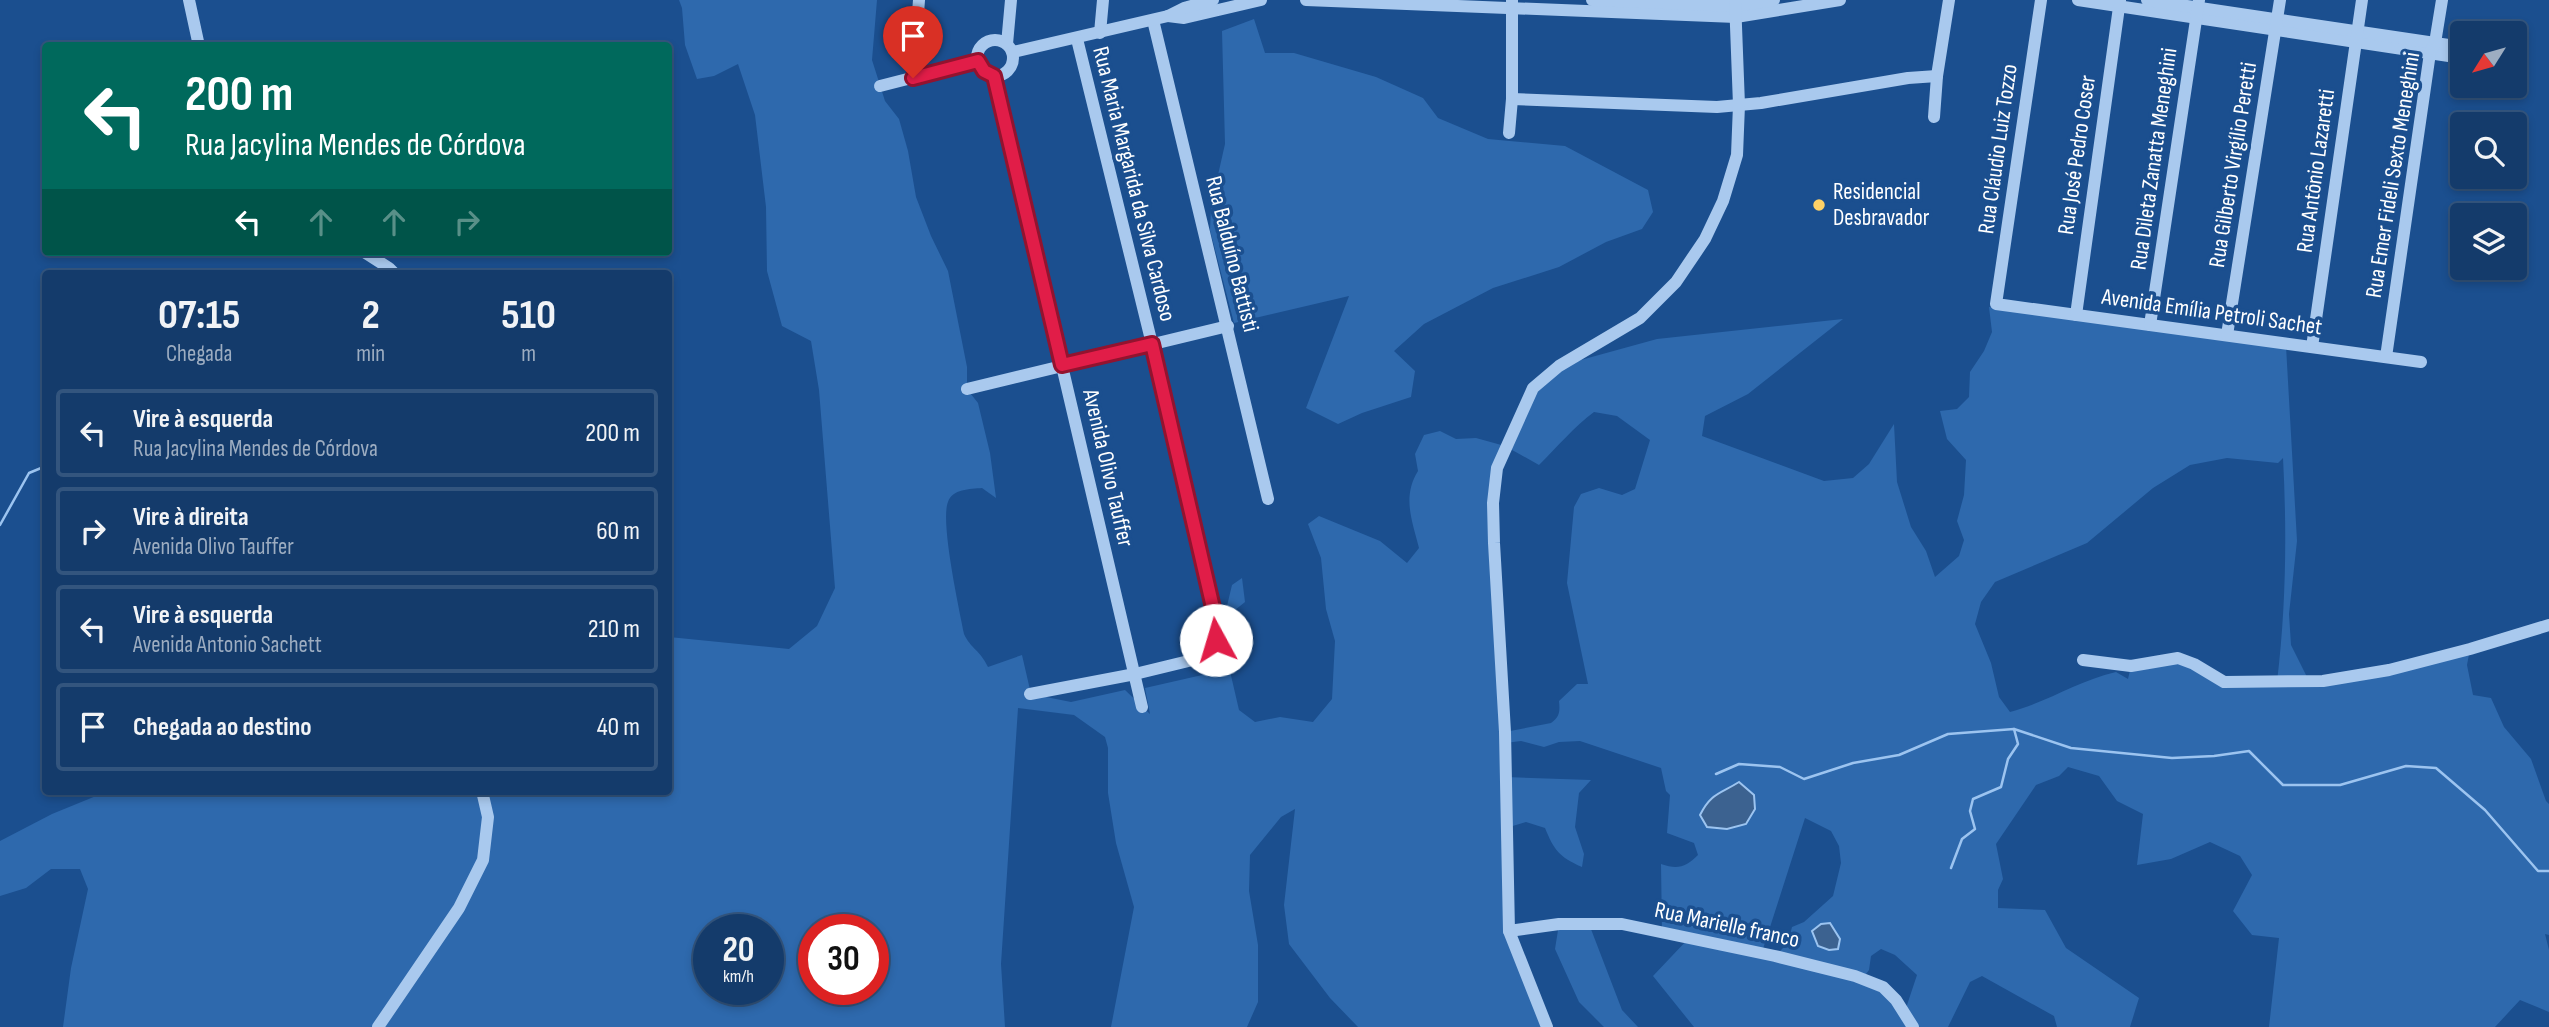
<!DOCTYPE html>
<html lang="pt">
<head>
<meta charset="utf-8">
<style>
	:root { --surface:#143b6b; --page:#1d4271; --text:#f1f3f6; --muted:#9dadc1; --line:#33557e }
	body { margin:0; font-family:"Sofia Sans Condensed",sans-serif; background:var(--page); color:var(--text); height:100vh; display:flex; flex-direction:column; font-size:26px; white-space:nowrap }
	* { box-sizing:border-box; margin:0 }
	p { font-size:23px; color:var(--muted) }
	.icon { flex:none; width:38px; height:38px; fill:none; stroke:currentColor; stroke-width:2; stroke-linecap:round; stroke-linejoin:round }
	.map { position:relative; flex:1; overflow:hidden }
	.panel { position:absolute; left:42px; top:270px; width:630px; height:525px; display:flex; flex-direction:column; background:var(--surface); border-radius:7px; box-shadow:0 4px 10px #0003,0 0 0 2px var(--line) }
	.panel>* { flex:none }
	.top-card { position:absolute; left:42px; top:42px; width:630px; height:214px; border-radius:7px; box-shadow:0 4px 10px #0003,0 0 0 2px var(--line); background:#00695c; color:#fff; overflow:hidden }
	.needle { width:46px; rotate:233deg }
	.controls { position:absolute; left:2450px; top:21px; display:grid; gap:14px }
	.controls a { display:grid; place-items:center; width:77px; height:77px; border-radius:7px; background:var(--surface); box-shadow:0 4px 10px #0003,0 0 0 2px var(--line); font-size:35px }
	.speed { position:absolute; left:693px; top:914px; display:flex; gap:14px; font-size:35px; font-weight:700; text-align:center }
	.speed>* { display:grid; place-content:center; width:91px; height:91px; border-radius:50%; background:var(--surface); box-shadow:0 4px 10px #0003,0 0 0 2px var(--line); line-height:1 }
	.speed small { font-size:18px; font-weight:400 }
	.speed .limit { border:10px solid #d22; background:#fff; color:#111 }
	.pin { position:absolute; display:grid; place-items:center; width:60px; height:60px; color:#fff; margin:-72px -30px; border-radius:50% 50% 50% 0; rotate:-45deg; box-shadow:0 0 7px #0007 }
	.pin .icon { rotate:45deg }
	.me { position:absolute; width:77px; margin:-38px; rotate:354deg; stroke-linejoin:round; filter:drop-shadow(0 0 5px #0008) }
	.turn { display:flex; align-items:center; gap:24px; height:147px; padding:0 28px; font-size:32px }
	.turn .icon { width:91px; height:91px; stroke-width:2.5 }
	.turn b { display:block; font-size:49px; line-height:60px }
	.lanes { display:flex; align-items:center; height:66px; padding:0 28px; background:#0003; justify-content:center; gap:35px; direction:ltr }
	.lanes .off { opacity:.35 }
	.eta { display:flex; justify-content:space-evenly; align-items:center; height:119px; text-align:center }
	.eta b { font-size:42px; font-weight:700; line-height:49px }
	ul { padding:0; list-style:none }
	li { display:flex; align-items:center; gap:21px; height:88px; margin:0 14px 10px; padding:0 14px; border:4px solid var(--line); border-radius:7px }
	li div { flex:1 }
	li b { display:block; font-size:26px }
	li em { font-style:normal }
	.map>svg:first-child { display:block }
	.green { fill:#2e69ad; fill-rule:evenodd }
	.water { fill:#3c6290; stroke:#9cc4f0; stroke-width:2 }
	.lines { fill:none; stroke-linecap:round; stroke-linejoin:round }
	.stream { stroke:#9cc4f0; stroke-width:2.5 }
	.minor { stroke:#a9c9ee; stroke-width:12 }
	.route-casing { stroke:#92132f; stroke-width:18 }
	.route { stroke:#e11d48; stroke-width:12 }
	.poi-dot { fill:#ffd166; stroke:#1b4f8f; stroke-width:2.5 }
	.labels { text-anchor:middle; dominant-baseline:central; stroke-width:7; stroke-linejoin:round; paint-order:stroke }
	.street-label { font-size:23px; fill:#fff; stroke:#1b4f8f }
	.poi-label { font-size:23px; fill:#fff; stroke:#1b4f8f; text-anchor:start }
</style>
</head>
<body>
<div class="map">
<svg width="2549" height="1027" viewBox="0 0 2549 1027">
	<rect width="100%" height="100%" fill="#1b4f8f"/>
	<!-- green -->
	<g class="green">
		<path d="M679 0H877L872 60 885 101 899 119 908 151 916 197 931 236 948 271 967 367V389L978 403 990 453 996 498 982 488C970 489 952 489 948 502 940 521 959 608 964 634 971 649 980 650 988 667L1022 655 1031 694 1071 702 1125 690 1150 714 1145 688 1211 673 1232 585 1242 578 1245 602 1230 614 1223 641 1239 710 1255 722 1280 717 1313 722 1332 699 1335 641 1326 609 1321 558 1308 524 1319 516 1380 541 1407 563 1419 548C1412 520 1402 497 1418 471L1415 454 1424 435 1440 431 1456 439 1476 438 1505 446 1533 388 1559 366 1657 339 1843 319 1748 394 1705 416 1702 436 1824 481 1853 478 1869 464 1894 424 1897 482 1911 527 1926 551 1935 577 1959 556 1964 540 1957 521 1964 495 1966 460 1947 439 1940 411 1957 409 1969 397 1970 372 1984 351 1992 332 1989 307 2286 346 2297 541 2289 614 2291 645 2309 681 2470 649 2467 665 2473 695 2491 698 2504 727 2531 759 2546 801 2549 804V935L2545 934 2549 950V1012L2520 1000 2495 1027H2269L2279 938 2252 935 2233 911 2252 875 2240 856 2210 842 2171 859 2137 865 2143 814 2117 801 2099 776 2068 767 2059 776 2036 785 1996 844 2003 879 1998 890V908L2045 910 2066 948 2139 998 2130 1027H2057L2054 1016 1982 976 1970 982 1948 1027H1694L1653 976 1689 938 1662 932 1661 864C1678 870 1686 867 1698 855L1694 843 1667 833 1670 795 1666 791 1661 768 1580 741 1559 742 1544 747 1521 741 1505 743 1506 777 1591 780 1579 793 1575 827 1584 854 1582 867C1559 857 1554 850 1545 828L1526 822 1506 828 1509 931 1547 1027H1358L1330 998 1289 944 1284 905 1295 809 1281 817 1250 855 1249 891 1258 945V1002L1247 1027H1111L1134 907 1116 843 1108 793V748L1105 737 1074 715 1018 708 1001 964 1005 1027H63L71 968 88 889 80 869H51L26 888 0 896V841L52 814 96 796V791H668L669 637 789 649 817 626 835 588 819 390 811 341 782 326 767 271 766 207 755 115 738 64 714 76 697 79 685 45 682 8ZM1594 412 1617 416 1650 440 1635 489 1622 495 1599 488 1581 494 1574 507 1567 583 1588 684H1577L1559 701C1560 711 1560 717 1551 723L1505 732 1497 468 1505 446 1539 465C1557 447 1574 427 1594 412ZM2227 458 2278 463 2283 458C2287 533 2286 608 2277 682H2224L2178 658 2131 666 2128 679 2116 672C2077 681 2048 702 2010 712L1999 697 1991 663 1975 624 1981 602 1995 582 2087 543 2153 488 2190 465ZM1805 818 1831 831 1839 846 1841 863 1833 896 1804 922 1792 927 1788 943 1775 956 1762 952ZM709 929H768V989H709ZM814 929H873V989H814ZM1881 949 1895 955 1917 975 1904 1014 1883 987 1863 978 1869 970 1871 956Z"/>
		<polygon points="1254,19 1265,53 1294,53 1376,77 1423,98 1438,118 1488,139 1565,146 1648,190 1653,212 1642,229 1606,242 1559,267 1493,288 1424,324 1394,351 1415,371 1411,397 1362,413 1338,424 1306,408 1349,296 1234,323 1210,230 1211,206 1225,144 1222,31"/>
		<polygon points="1559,924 1589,924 1622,1010 1638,1027 1604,1027 1579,1002 1555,949"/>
	</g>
	<!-- water -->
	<g class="water">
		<path d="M1739 782 1754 795 1755 809 1746 824 1727 829 1707 827 1700 815C1711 793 1720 794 1739 782Z"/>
		<polygon points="1830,923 1840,939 1838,949 1829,950 1818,946 1812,931 1821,924"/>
	</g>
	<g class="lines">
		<!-- stream -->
		<g class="stream">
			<polyline points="0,525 29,473 46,466"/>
			<polyline points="1716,774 1739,764 1780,767 1804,779 1853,763 1899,755 1948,734 2014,729 2071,748 2172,758 2214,756 2249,751 2283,785 2340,785 2406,766 2436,768 2485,810 2538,871 2549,871"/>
			<polyline points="1951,868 1962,839 1975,829 1970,811 1973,799 2001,787 2008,759 2018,744 2014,729"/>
		</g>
		<!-- minor -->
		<g class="minor">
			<polyline points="189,0 199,46"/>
			<polyline points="1306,0 1736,17 1840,0"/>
			<polyline points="1592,0 1735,6 1774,0"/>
			<polyline points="2041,0 1996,304 2421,362"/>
			<polyline points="2078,0 2462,58"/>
			<polyline points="2147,0 2462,47"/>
			<polyline points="1168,16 1184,18 1261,0"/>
			<polyline points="1153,20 1268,499"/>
			<polyline points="1100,33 1103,0"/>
			<circle cx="995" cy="58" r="18"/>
			<polyline points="1007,44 1011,0"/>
			<polyline points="1013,52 1168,16 1184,8 1213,0"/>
			<polyline points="994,76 1142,707"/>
			<polyline points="913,78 919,0"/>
			<polyline points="880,86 978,61"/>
			<polyline points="1512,99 1717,107 1761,103 1908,78 1937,76"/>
			<polyline points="1934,117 1937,76 1949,0"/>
			<polyline points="1509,133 1512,99 1512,0"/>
			<polyline points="364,252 389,268 394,273"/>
			<polyline points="2076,315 2120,0"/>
			<polyline points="2150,325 2199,0"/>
			<polyline points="2227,335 2280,0"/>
			<polyline points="2312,347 2362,0"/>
			<polyline points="2386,357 2430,53 2435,43 2442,0"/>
			<polyline points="967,389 1228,326"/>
			<polyline points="2083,660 2131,666 2178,658 2194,664 2224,682 2323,681 2389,670 2470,649 2549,625"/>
			<polyline points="1030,694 1135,674 1205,657 1216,640 1217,625 1152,344 1077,39"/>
			<polyline points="1509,931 1559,924 1622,924 1775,956 1855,976 1883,987 1896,1000 1913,1027"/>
			<polyline points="378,1027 459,908 483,860 488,817 482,791"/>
			<polyline points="1547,1027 1509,931 1505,732 1494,543 1493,503 1497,468 1533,388 1559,366 1640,318 1676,282 1705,239 1723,201 1737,155 1739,105 1735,0"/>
		</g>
	</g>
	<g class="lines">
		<defs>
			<polyline id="route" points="913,78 978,61 984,71 994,76 1062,365 1152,344 1217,625 1216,640"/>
		</defs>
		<!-- route casing -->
		<use href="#route" class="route-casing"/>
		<!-- route -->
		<use href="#route" class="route"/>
	</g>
	<!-- markers -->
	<circle class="poi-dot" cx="1819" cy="205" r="7"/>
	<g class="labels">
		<!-- street labels -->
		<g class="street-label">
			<text transform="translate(1998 149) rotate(-82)">Rua Cláudio Luiz Tozzo</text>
			<text transform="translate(2077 155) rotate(-82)">Rua José Pedro Coser</text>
			<text transform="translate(2154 159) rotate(-82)">Rua Dileta Zanatta Meneghini</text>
			<text transform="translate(2233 165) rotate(-81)">Rua Gilberto Virgílio Peretti</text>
			<text transform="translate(2316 171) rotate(-82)">Rua Antônio Lazaretti</text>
			<text transform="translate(2393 175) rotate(-81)">Rua Emer Fideli Sexto Meneghini</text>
			<text transform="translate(1134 184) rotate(76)">Rua Maria Margarida da Silva Cardoso</text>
			<text transform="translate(1232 254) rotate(76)">Rua Balduíno Battisti</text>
			<text transform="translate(2212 312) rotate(8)">Avenida Emília Petroli Sachet</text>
			<text transform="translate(1108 468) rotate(77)">Avenida Olivo Tauffer</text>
			<text transform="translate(1727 925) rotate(12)">Rua Marielle franco</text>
		</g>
		<!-- poi labels -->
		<g class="poi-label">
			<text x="1833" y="192">Residencial<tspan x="1833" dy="26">Desbravador</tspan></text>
		</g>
	</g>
</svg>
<div class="controls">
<a><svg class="needle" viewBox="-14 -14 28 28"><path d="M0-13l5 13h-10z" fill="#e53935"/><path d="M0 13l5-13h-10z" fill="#9dadc1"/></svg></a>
<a><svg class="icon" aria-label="search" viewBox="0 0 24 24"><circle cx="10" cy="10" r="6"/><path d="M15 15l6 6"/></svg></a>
<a><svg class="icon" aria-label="layers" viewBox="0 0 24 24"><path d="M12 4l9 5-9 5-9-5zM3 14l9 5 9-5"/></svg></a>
</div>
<div class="speed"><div>20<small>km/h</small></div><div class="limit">30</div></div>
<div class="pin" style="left:913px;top:78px;background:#d93025"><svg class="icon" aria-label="arrive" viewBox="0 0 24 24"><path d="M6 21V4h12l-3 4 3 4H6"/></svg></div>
<svg class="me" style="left:1216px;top:640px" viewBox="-20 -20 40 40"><circle r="19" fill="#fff"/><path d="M0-13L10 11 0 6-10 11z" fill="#e11d48"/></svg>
<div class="top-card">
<div class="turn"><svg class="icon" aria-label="left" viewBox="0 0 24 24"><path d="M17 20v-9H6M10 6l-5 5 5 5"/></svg><div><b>200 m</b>Rua Jacylina Mendes de Córdova</div></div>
<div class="lanes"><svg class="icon" aria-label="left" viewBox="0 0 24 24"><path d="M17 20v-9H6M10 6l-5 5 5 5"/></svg><svg class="icon off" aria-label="ahead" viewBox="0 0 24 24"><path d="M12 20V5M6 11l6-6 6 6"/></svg><svg class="icon off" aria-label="ahead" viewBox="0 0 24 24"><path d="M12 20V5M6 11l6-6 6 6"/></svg><svg class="icon off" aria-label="right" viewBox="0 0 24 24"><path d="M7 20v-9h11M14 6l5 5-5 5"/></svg></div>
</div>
<section class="panel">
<div class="eta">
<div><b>07:15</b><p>Chegada</p></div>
<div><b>2</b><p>min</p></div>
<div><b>510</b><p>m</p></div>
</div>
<ul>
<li><svg class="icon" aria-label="left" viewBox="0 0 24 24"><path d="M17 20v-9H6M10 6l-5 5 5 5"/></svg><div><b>Vire à esquerda</b><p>Rua Jacylina Mendes de Córdova</p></div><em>200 m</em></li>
<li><svg class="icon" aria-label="right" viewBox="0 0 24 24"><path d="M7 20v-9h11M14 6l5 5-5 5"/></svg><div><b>Vire à direita</b><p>Avenida Olivo Tauffer</p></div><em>60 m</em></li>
<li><svg class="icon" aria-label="left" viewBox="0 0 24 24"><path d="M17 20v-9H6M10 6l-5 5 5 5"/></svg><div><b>Vire à esquerda</b><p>Avenida Antonio Sachett</p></div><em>210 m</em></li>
<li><svg class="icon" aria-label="arrive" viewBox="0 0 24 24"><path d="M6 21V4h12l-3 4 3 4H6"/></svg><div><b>Chegada ao destino</b></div><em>40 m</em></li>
</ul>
</section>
</div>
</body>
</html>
